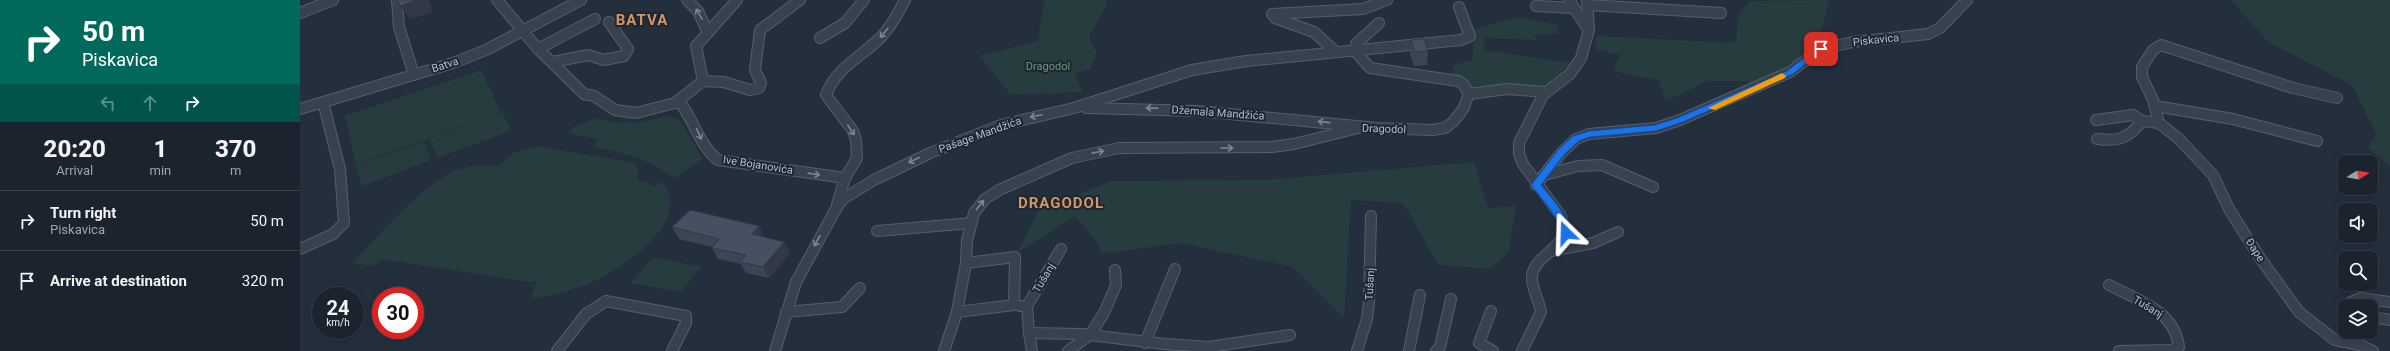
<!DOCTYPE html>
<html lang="en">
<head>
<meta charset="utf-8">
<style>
	:root { --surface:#1b232e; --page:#242b36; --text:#f1f3f6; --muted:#a0a4aa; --line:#39404a }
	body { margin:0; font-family:Roboto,sans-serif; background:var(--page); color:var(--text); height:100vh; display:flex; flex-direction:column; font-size:15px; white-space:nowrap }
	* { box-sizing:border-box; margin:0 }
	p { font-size:13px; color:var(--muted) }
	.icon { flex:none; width:22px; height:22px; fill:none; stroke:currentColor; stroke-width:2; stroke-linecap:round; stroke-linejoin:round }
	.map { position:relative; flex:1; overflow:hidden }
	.drawer { display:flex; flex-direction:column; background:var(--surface); width:300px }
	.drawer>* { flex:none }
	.guide { background:#00695c; color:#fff; overflow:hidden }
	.needle { width:26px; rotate:79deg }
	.buttons { position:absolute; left:2038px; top:155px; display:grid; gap:8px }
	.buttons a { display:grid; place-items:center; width:40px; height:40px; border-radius:8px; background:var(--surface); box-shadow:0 2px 10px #0003,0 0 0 1px var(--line); font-size:20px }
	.speed { position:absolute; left:12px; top:287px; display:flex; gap:8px; font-size:20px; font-weight:700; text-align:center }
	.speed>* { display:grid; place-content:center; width:52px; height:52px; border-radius:50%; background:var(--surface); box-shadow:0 2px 10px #0003,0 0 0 1px var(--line); line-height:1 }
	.speed small { font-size:10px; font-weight:400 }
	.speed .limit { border:6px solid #d22; background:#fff; color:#111 }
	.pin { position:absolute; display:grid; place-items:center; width:34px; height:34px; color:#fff; margin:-17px; border-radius:8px; box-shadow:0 2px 6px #0006 }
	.me { position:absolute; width:44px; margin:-22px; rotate:338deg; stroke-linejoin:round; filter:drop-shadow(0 0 3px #0008) }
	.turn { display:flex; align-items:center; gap:14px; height:84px; padding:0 16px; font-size:18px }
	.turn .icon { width:52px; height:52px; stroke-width:2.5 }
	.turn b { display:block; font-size:28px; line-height:34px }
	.lanes { display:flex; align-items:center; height:38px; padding:0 16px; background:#0003; justify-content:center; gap:20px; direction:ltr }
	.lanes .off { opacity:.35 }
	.eta { display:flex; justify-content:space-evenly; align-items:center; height:68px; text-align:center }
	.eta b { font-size:24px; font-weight:800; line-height:28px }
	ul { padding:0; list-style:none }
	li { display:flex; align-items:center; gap:12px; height:60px; padding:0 16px; border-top:1px solid var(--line) }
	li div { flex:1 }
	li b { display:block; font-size:15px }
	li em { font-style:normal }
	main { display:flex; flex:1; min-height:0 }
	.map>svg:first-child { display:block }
	.green { fill:#263c3f }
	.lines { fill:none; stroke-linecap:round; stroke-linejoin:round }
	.minor-casing { stroke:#565f6c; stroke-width:12 }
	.minor { stroke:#38414e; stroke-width:10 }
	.wall { fill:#3b4654 }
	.shaded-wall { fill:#303945 }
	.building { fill:#455162; stroke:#303945 }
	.oneway { stroke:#7c8592 }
	.route { fill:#1a73e8; stroke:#114b97 }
	.slow { fill:#f59e0b }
	.labels { text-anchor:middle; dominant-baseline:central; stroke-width:4; stroke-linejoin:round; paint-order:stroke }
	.street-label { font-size:11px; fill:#b4bcc9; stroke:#1d2633 }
	.park-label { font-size:11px; fill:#6b9a76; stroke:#1d2633 }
	.district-label { font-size:15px; font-weight:bold; letter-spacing:1px; fill:#d59563; stroke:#1d2633 }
</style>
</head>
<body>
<main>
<section class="drawer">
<div class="guide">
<div class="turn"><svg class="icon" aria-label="right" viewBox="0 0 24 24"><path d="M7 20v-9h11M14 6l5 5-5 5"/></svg><div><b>50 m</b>Piskavica</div></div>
<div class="lanes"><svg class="icon off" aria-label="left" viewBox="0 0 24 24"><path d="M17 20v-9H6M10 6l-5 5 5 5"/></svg><svg class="icon off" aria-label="ahead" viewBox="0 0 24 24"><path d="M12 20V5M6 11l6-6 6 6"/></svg><svg class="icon" aria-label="right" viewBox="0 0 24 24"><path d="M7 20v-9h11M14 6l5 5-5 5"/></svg></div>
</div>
<div class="eta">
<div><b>20:20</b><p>Arrival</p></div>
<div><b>1</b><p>min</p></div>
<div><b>370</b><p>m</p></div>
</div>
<ul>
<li><svg class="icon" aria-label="right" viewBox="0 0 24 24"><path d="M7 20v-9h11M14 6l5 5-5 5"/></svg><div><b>Turn right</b><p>Piskavica</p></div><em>50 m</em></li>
<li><svg class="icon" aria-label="arrive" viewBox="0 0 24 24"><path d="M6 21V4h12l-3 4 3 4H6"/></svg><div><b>Arrive at destination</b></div><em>320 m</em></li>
</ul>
</section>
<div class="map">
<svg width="2090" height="351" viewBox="0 0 2090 351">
	<rect width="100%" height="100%" fill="#242f3e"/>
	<!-- green -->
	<g class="green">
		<polygon points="744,0 806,0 807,5 789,36 797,54 790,69 775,74 783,92 711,95 679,56 738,41"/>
		<polygon points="1529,0 1515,59 1459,89 1447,81 1408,81 1365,101 1359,80 1313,71 1320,55 1295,49 1296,36 1436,43 1438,16 1449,1"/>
		<polygon points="1931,0 2090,0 2090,166 2068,148 2076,134 2052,85 1968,42"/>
		<polygon points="1219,17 1258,25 1258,34 1235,34 1236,40 1185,38 1184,50 1271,63 1241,92 1176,95 1154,78 1153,65 1172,60 1174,29"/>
		<polygon points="181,70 201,112 56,165 45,116"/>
		<polygon points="202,112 211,131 137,158 129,139"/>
		<path d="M371 116 381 122 403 159 374 178C345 157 327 154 293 147L299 139 271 134 272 128 296 118 312 122 332 123Z"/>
		<polygon points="124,141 131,160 62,186 56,166"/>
		<path d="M235 146 335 163 338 171 337 180 350 183 352 187 363 182C393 222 323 268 292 282 272 291 251 296 230 299L237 281 228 282 83 259 73 266 52 263C76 239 130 177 159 169 173 165 185 165 199 166L213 153Z"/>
		<polygon points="1174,162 1188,208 1216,206 1209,251 1190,269 1139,265 1103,203 1051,200 1044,318 993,267 880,243 800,254 799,244 775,216 718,252 738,211 811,181 965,180"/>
		<polygon points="353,257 401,267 380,292 331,283"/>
	</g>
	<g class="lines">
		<defs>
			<g id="minor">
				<polyline points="97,0 99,27 114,75"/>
				<polyline points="197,0 238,49 284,94 294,96 315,110 336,113 375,103 403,81 424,82 450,90 459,88 461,83 455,70 460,30 500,0"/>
				<polyline points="387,0 398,11 407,31"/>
				<polyline points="1269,0 1288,29"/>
				<polyline points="1288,5 1421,13"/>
				<polyline points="1236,6 1273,8"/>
				<polyline points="0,13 33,0"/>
				<polyline points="520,38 545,23 564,0"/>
				<polyline points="238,49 295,19"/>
				<polyline points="1055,51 1070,68 1158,81 1164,85 1169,94"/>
				<polyline points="1055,51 1056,44 1079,23"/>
				<polyline points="1036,52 1014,32 975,18 972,14 1063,9 1087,0"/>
				<polyline points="253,62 288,55 304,60 324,56 328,49 309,22"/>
				<polyline points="403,81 396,46 437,0"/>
				<polyline points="2037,98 1993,88 1861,45 1853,50 1842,67 1842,77 1853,100 1859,123 1878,138 1913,175 1929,209 1960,258 1999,312 2035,340 2060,345 2073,351"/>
				<path d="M379 101C394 120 399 145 418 160L545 178"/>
				<polyline points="1855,106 1933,119 2017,141"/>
				<polyline points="786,108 898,111 1077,128 1132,130 1145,128 1153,122 1163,109 1169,94 1207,89 1245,92"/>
				<polyline points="0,109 153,63 186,50 281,0"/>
				<polyline points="1796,120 1833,115 1842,121"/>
				<path d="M1797 139C1818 142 1829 138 1842 121L1859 123"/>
				<polyline points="1244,175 1278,166 1302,165 1353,187"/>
				<polyline points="1236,185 1262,152 1276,139 1289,134 1356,128 1380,120 1490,72 1521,49 1553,42 1628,34 1640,28 1667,0"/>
				<path d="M537 205 545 178 557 158 556 140 553 131 526 95C536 67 562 57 581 37 592 26 598 13 605 0"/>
				<polyline points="577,231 672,223"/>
				<polyline points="0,249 33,234 44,223 40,169 23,102"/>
				<polyline points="1251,251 1293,243 1318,232"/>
				<path d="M1809 285C1838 300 1875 311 1879 347L1871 350 1819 351"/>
				<polyline points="720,306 727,306 729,333"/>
				<polyline points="727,306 761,249"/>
				<polyline points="2054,306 2051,302 2060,298 2090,302"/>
				<polyline points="1191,311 1179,343 1193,351"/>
				<polyline points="486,312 542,307 560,288"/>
				<polyline points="657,312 714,305 715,257 666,263"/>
				<polyline points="2071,317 2090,320"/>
				<polyline points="845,343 875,269"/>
				<polyline points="257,351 286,314 306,301 386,316 386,323 372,351"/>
				<polyline points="475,351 496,282 537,207 543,199 574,180 630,153 701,125 774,108 892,70 946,61 1161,40 1170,36 1159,7"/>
				<polyline points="644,351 657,312 666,263 667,241 674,213 685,199 699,190 772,158 819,148 972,147 994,144 1062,127"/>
				<polyline points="732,351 729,333 782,334 864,344 909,347 990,335"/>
				<polyline points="768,351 790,335 804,313 816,285 815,270"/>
				<polyline points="1057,351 1067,319 1069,302 1071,216"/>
				<polyline points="1109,351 1120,295"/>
				<polyline points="1136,351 1140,347 1151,299"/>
				<path d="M1222 351 1241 312C1239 301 1233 291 1232 279 1231 259 1259 250 1265 233L1261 216 1223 164 1219 154V143L1243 95 1270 74 1281 58 1289 30 1287 0"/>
			</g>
		</defs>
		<!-- minor casing -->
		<use href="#minor" class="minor-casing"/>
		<!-- minor -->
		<use href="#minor" class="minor"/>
	</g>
	<!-- wall -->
	<g class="wall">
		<polygon points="1111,40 1128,51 1127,65 1114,66 1110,54"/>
		<polygon points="459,226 464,237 484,242 490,253 469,278 446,273 441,264 418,259 412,248 412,247 379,239 372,227"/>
	</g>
	<!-- shaded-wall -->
	<g class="shaded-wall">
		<polygon points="117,0 129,0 133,12 110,19 100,6"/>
		<polygon points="459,226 464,237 452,234"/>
		<polygon points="484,242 490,253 469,278 463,267"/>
	</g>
	<!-- building -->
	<g class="building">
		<polygon points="98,0 117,0 100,6"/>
		<polygon points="1124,39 1128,51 1115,52 1111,40"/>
		<polygon points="390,210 459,226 452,234 484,242 463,267 440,262 446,255 412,248 419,239 372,227"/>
	</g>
	<!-- one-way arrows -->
	<defs><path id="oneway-shaft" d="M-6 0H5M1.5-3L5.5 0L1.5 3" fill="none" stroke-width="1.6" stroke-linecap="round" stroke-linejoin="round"/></defs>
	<g class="oneway">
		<use href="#oneway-shaft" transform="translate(399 14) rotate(-120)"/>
		<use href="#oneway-shaft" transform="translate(584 33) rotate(130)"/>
		<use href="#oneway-shaft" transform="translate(852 108) rotate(-178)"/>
		<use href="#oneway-shaft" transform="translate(736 116) rotate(168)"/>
		<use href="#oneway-shaft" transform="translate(1024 122) rotate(-173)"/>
		<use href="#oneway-shaft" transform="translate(551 130) rotate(56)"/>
		<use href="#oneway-shaft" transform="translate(399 134) rotate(66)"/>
		<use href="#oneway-shaft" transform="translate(927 148)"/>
		<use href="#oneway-shaft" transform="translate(798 152) rotate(-11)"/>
		<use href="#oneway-shaft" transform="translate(614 160) rotate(155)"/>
		<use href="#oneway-shaft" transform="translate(514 174) rotate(8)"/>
		<use href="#oneway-shaft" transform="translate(680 205) rotate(-53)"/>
		<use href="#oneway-shaft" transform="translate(517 241) rotate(119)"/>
	</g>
	<!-- route -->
	<path class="route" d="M1518 47 1525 49 1493 74 1383 122 1356 131 1290 137 1279 141 1265 154 1241 185C1249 195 1275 223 1269 236H1263L1260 225 1250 209 1231 185 1258 150 1273 136 1289 131 1355 125 1377 118 1487 71Z"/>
	<!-- slow -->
	<polygon class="slow" points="1482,73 1486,76 1485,78 1415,110 1408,108"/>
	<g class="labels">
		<!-- street labels -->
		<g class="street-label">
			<text transform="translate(1576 40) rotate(-6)">Piskavica</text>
			<text transform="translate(145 65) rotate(-18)">Batva</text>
			<text transform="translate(918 113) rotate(4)">Džemala Mandžića</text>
			<text transform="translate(1084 129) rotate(2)">Dragodol</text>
			<text transform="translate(680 135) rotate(-20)">Pašage Mandžića</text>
			<text transform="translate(458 165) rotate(9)">Ive Bojanovića</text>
			<text transform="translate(1955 250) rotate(57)">Đape</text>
			<text transform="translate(744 278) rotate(-59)">Tušanj</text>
			<text transform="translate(1070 284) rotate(-87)">Tušanj</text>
			<text transform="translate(1848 307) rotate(31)">Tušanj</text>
		</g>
		<!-- park labels -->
		<g class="park-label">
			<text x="748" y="66">Dragodol</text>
		</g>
		<!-- district labels -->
		<g class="district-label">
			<text x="342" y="20">BATVA</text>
			<text x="761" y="203">DRAGODOL</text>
		</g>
	</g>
</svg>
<div class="buttons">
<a><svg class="needle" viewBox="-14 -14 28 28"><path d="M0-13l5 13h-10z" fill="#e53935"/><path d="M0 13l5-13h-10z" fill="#a0a4aa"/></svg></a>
<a><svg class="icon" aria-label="sound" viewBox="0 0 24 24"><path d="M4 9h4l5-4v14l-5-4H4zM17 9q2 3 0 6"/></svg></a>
<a><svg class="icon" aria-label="search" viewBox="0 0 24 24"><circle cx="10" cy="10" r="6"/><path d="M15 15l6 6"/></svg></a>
<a><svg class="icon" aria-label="layers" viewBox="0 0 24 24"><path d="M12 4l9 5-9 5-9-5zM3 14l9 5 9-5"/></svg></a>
</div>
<div class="speed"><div>24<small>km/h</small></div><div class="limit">30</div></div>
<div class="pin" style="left:1521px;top:49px;background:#d93025"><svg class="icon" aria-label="arrive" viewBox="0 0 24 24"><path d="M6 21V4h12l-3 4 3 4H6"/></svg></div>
<svg class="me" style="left:1266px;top:233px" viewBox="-20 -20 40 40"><path d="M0-17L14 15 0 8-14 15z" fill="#1a73e8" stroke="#fff" stroke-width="4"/></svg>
</div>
</main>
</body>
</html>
